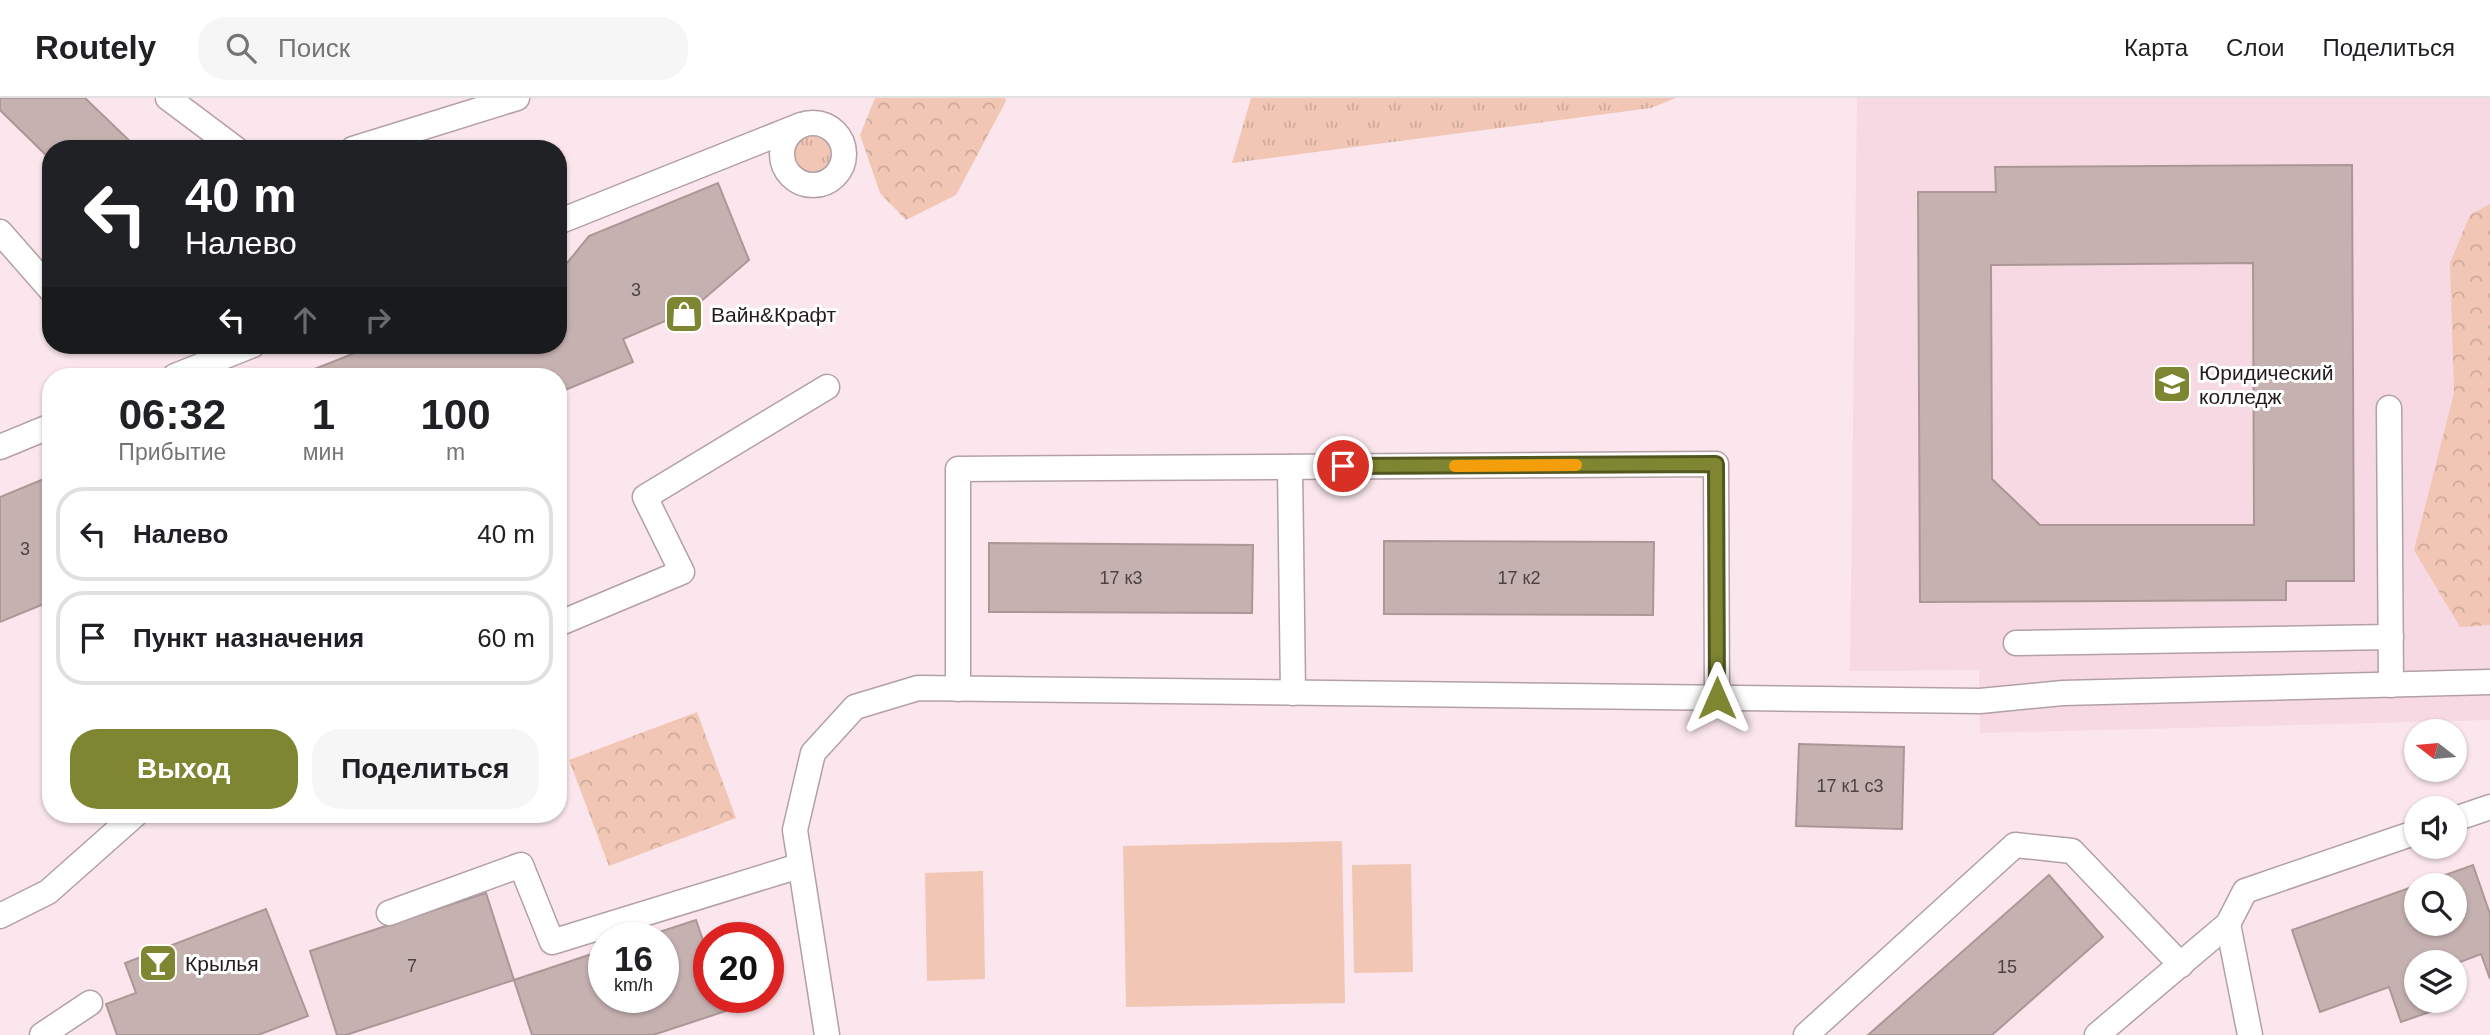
<!DOCTYPE html>
<html lang="ru">
<head>
<meta charset="utf-8">
<style>
	:root { --surface:#fff; --page:#f6f6f6; --text:#202124; --muted:#757577; --line:#e0e0e0; --accent:#7e8632 }
	body { margin:0; font-family:Helvetica,sans-serif; background:var(--page); color:var(--text); height:100vh; display:flex; flex-direction:column; font-size:26px; white-space:nowrap }
	* { box-sizing:border-box; margin:0 }
	p { font-size:23px; color:var(--muted) }
	.icon { flex:none; width:38px; height:38px; fill:none; stroke:currentColor; stroke-width:2; stroke-linecap:round; stroke-linejoin:round }
	.map { position:relative; flex:1; overflow:hidden }
	.sheet { position:absolute; left:42px; top:270px; width:525px; height:455px; display:flex; flex-direction:column; background:var(--surface); border-radius:28px; box-shadow:0 2px 5px #0004 }
	.sheet>* { flex:none }
	.banner { position:absolute; left:42px; top:42px; width:525px; height:214px; border-radius:28px; box-shadow:0 2px 5px #0004; background:#202124; color:#fff; overflow:hidden }
	.needle { width:46px; rotate:286deg }
	.buttons { position:absolute; left:2404px; top:621px; display:grid; gap:14px }
	.buttons a { display:grid; place-items:center; width:63px; height:63px; border-radius:50%; background:var(--surface); box-shadow:0 2px 5px #0004; font-size:35px }
	.speed { position:absolute; left:588px; top:824px; display:flex; gap:14px; font-size:35px; font-weight:700; text-align:center }
	.speed>* { display:grid; place-content:center; width:91px; height:91px; border-radius:50%; background:var(--surface); box-shadow:0 2px 5px #0004; line-height:1 }
	.speed small { font-size:18px; font-weight:400 }
	.speed .limit { border:10px solid #d22; background:#fff; color:#111 }
	.pin { position:absolute; display:grid; place-items:center; width:60px; height:60px; color:#fff; margin:-30px; border:4px solid #fff; border-radius:50%; box-shadow:0 2px 7px #0007 }
	.me { position:absolute; width:77px; margin:-38px; rotate:0deg; stroke-linejoin:round; filter:drop-shadow(0 0 5px #0008) }
	.turn { display:flex; align-items:center; gap:24px; height:147px; padding:0 28px; font-size:32px }
	.turn .icon { width:91px; height:91px; stroke-width:2.5 }
	.turn b { display:block; font-size:49px; line-height:60px }
	.lanes { display:flex; align-items:center; height:66px; padding:0 28px; background:#0003; justify-content:center; gap:35px; direction:ltr }
	.lanes .off { opacity:.35 }
	.eta { display:flex; justify-content:space-evenly; align-items:center; height:119px; text-align:center }
	.eta b { font-size:42px; font-weight:700; line-height:49px }
	.action { display:flex; gap:14px; margin-top:auto; padding:14px 28px }
	.action a { flex:1; height:80px; border-radius:28px; background:var(--accent); color:#fff; font-size:28px; font-weight:700; line-height:80px; text-align:center }
	.action a+a { background:var(--page); color:var(--text) }
	ul { padding:0; list-style:none }
	li { display:flex; align-items:center; gap:21px; height:94px; margin:0 14px 10px; padding:0 14px; border:4px solid var(--line); border-radius:28px }
	li div { flex:1 }
	li b { display:block; font-size:26px }
	li em { font-style:normal }
	header { display:flex; align-items:center; gap:42px; box-sizing:border-box; height:98px; padding:0 35px; background:var(--surface); border-bottom:2px solid var(--line) }
	header strong { font-size:33px }
	nav { display:flex; gap:38px; margin-inline-start:auto; font-size:24px }
	.search { width:490px; height:63px; background:var(--page); display:flex; align-items:center; gap:18px; box-sizing:border-box; padding:0 24px; border-radius:28px; color:var(--muted); font-size:26px }
	.map>svg:first-child { display:block }
	.built { fill:#f6d9e3 }
	.grass { fill:url(#grass-tufts) }
	.forest { fill:url(#forest-crowns) }
	.pitch { fill:#f1c6b4 }
	.building { fill:#c6b1b1; stroke:#ac9797; stroke-width:2; fill-rule:evenodd }
	.lines { fill:none; stroke-linecap:round; stroke-linejoin:round }
	.service-casing { stroke:#b3a0a6; stroke-width:27 }
	.service { stroke:#fff; stroke-width:24 }
	.route-casing { stroke:#525720; stroke-width:18 }
	.route { stroke:#7e8632; stroke-width:12 }
	.slow { stroke:#f59e0b; stroke-width:12 }
	.labels { text-anchor:middle; dominant-baseline:central; stroke-width:6; stroke-linejoin:round; paint-order:stroke }
	.number-label { font-size:18px; fill:#4c4143 }
	.poi-label { font-size:21px; fill:#231c1e; stroke:#fff; text-anchor:start }
</style>
</head>
<body>
<header>
<strong>Routely</strong>
<div class="search"><svg class="icon" aria-label="search" viewBox="0 0 24 24"><circle cx="10" cy="10" r="6"/><path d="M15 15l6 6"/></svg>Поиск</div>
<nav><a>Карта</a><a>Слои</a><a>Поделиться</a></nav>
</header>
<div class="map">
<svg width="2490" height="937" viewBox="0 0 2490 937">
	<defs>
		<pattern id="grass-tufts" width="24" height="20" patternUnits="userSpaceOnUse" patternTransform="scale(1.75)"><rect width="24" height="20" fill="#f1c6b4"/><path d="M3 7l-1-3M5 7V3M7 7l1-3M15 17l-1-3M17 17v-4M19 17l1-3" fill="none" stroke="#ceaa9a"/></pattern>
		<pattern id="forest-crowns" width="20" height="18" patternUnits="userSpaceOnUse" patternTransform="scale(1.75)"><rect width="20" height="18" fill="#f1c6b4"/><path d="M2 6a3 3 0 1 1 6 0M12 15a3 3 0 1 1 6 0" fill="none" stroke="#ceaa9a"/></pattern>
	</defs>
	<rect width="100%" height="100%" fill="#fae6ec"/>
	<!-- built -->
	<polygon class="built" points="1857,0 2490,0 2490,622 1980,635 1979,572 1850,573"/>
	<!-- grass -->
	<g class="grass">
		<polygon points="1251,0 1676,0 1651,10 1232,65"/>
		<circle cx="813" cy="55" r="21"/>
	</g>
	<!-- forest -->
	<g class="forest">
		<polygon points="875,0 1005,0 1006,3 956,97 906,122 880,95 860,37"/>
		<polygon points="2490,106 2490,527 2460,529 2414,452 2454,295 2450,165 2470,117"/>
		<polygon points="697,614 736,720 609,768 569,662"/>
	</g>
	<!-- pitch -->
	<g class="pitch">
		<polygon points="1342,743 1345,905 1126,909 1123,748"/>
		<polygon points="1411,766 1413,874 1354,875 1352,767"/>
		<polygon points="983,773 985,881 927,883 925,775"/>
	</g>
	<!-- building -->
	<g class="building">
		<polygon points="0,0 85,0 138,51 51,51 51,62 0,12"/>
		<path d="M2352 67 2354 483H2286V502L1920 504 1918 94H1996L1995 69ZM2253 165 2254 427H2040L1992 381 1991 167Z"/>
		<polygon points="718,85 749,162 691,212 623,241 633,264 558,295 558,278 297,278 375,247 558,247 558,172 563,170 589,138"/>
		<polygon points="51,378 51,503 0,524 0,399"/>
		<polygon points="1384,443 1654,444 1653,517 1384,516"/>
		<polygon points="989,445 1253,447 1252,515 989,514"/>
		<polygon points="1799,646 1904,649 1902,731 1796,728"/>
		<path d="M2473 767 2490 816V881L2481 856 2455 866 2417 864V903H2439L2441 910 2401 924 2389 889 2320 914 2292 832ZM2417 788H2455V826H2417Z"/>
		<polygon points="2049,777 2103,839 1992,937 1868,937"/>
		<polygon points="486,795 514,882 346,937 337,937 310,853"/>
		<polygon points="266,811 308,918 258,937 117,937 106,906 136,895 125,865"/>
		<polygon points="696,822 709,860 709,900 721,900 726,913 653,937 532,937 514,882 604,852 604,900 663,900 663,840 641,840"/>
	</g>
	<g class="lines">
		<defs>
			<g id="service">
				<polyline points="168,0 236,51"/>
				<circle cx="813" cy="56" r="31"/>
				<polyline points="353,51 517,0"/>
				<polyline points="558,124 801,27"/>
				<polyline points="0,134 51,192"/>
				<polyline points="175,278 253,247"/>
				<polyline points="2389,310 2391,587"/>
				<polyline points="0,349 51,328"/>
				<polyline points="1290,369 1293,595"/>
				<polyline points="558,526 682,474 645,399 827,289"/>
				<polyline points="2016,545 2391,539"/>
				<polyline points="958,591 958,371 1716,366 1717,600"/>
				<polyline points="2455,721 2490,709"/>
				<polyline points="389,815 521,767 552,844 799,768"/>
				<polyline points="0,818 48,794 136,716"/>
				<polyline points="2228,826 2250,937"/>
				<polyline points="42,937 90,905"/>
				<polyline points="827,937 795,732 813,655 855,609 918,590 1980,603 2063,595 2490,584"/>
				<polyline points="1806,937 2015,747 2072,753 2181,867"/>
				<polyline points="2097,937 2228,826 2245,793 2417,734"/>
			</g>
		</defs>
		<!-- service casing -->
		<use href="#service" class="service-casing"/>
		<!-- service -->
		<use href="#service" class="service"/>
	</g>
	<g class="lines">
		<defs>
			<polyline id="route" points="1343,368 1716,366 1717,600"/>
		</defs>
		<!-- route casing -->
		<use href="#route" class="route-casing"/>
		<!-- route -->
		<use href="#route" class="route"/>
		<!-- slow -->
		<polyline class="slow" points="1455,368 1576,367"/>
	</g>
	<!-- icons -->
	<defs>
		<symbol id="shop-square" viewBox="-11 -11 22 22"><rect x="-9" y="-9" width="18" height="18" rx="4" fill="#7e8632" stroke="#fff"/><path d="M-5-2.5h2.3a2.7 3.5 0 0 1 5.4 0H5L5.5 6h-11ZM-1.5-2.5h3a1.5 2.3 0 0 0-3 0Z" fill="#fff"/></symbol>
		<symbol id="university-square" viewBox="-11 -11 22 22"><rect x="-9" y="-9" width="18" height="18" rx="4" fill="#7e8632" stroke="#fff"/><path d="M0-5L7-2L0 1L-7-2ZM-4 1L0 2.5L4 1V4Q0 6-4 4Z" fill="#fff"/></symbol>
		<symbol id="bar-square" viewBox="-11 -11 22 22"><rect x="-9" y="-9" width="18" height="18" rx="4" fill="#7e8632" stroke="#fff"/><path d="M-6-5H6L.8 .8V4.5H3.5V6h-7V4.5H-.8V.8Z" fill="#fff"/></symbol>
	</defs>
	<g fill-rule="evenodd">
		<use href="#shop-square" x="662" y="194" width="44" height="44"/>
		<use href="#university-square" x="2150" y="264" width="44" height="44"/>
		<use href="#bar-square" x="136" y="843" width="44" height="44"/>
	</g>
	<g class="labels">
		<!-- number labels -->
		<g class="number-label">
			<text x="636" y="192">3</text>
			<text x="25" y="451">3</text>
			<text x="1121" y="480">17 к3</text>
			<text x="1519" y="480">17 к2</text>
			<text x="1850" y="688">17 к1 с3</text>
			<text x="412" y="868">7</text>
			<text x="2007" y="869">15</text>
		</g>
		<!-- poi labels -->
		<g class="poi-label">
			<text x="711" y="216">Вайн&amp;Крафт</text>
			<text x="2199" y="274">Юридический<tspan x="2199" dy="24">колледж</tspan></text>
			<text x="185" y="865">Крылья</text>
		</g>
	</g>
</svg>
<div class="buttons">
<a><svg class="needle" viewBox="-14 -14 28 28"><path d="M0-13l5 13h-10z" fill="#e53935"/><path d="M0 13l5-13h-10z" fill="#757577"/></svg></a>
<a><svg class="icon" aria-label="sound" viewBox="0 0 24 24"><path d="M4 9h4l5-4v14l-5-4H4zM17 9q2 3 0 6"/></svg></a>
<a><svg class="icon" aria-label="search" viewBox="0 0 24 24"><circle cx="10" cy="10" r="6"/><path d="M15 15l6 6"/></svg></a>
<a><svg class="icon" aria-label="layers" viewBox="0 0 24 24"><path d="M12 4l9 5-9 5-9-5zM3 14l9 5 9-5"/></svg></a>
</div>
<div class="speed"><div>16<small>km/h</small></div><div class="limit">20</div></div>
<div class="pin" style="left:1343px;top:368px;background:#d93025"><svg class="icon" aria-label="arrive" viewBox="0 0 24 24"><path d="M6 21V4h12l-3 4 3 4H6"/></svg></div>
<svg class="me" style="left:1717px;top:600px" viewBox="-20 -20 40 40"><path d="M0-17L14 15 0 8-14 15z" fill="#7e8632" stroke="#fff" stroke-width="4"/></svg>
<div class="banner">
<div class="turn"><svg class="icon" aria-label="left" viewBox="0 0 24 24"><path d="M17 20v-9H6M10 6l-5 5 5 5"/></svg><div><b>40 m</b>Налево</div></div>
<div class="lanes"><svg class="icon" aria-label="left" viewBox="0 0 24 24"><path d="M17 20v-9H6M10 6l-5 5 5 5"/></svg><svg class="icon off" aria-label="ahead" viewBox="0 0 24 24"><path d="M12 20V5M6 11l6-6 6 6"/></svg><svg class="icon off" aria-label="right" viewBox="0 0 24 24"><path d="M7 20v-9h11M14 6l5 5-5 5"/></svg></div>
</div>
<section class="sheet">
<div class="eta">
<div><b>06:32</b><p>Прибытие</p></div>
<div><b>1</b><p>мин</p></div>
<div><b>100</b><p>m</p></div>
</div>
<ul>
<li><svg class="icon" aria-label="left" viewBox="0 0 24 24"><path d="M17 20v-9H6M10 6l-5 5 5 5"/></svg><div><b>Налево</b></div><em>40 m</em></li>
<li><svg class="icon" aria-label="arrive" viewBox="0 0 24 24"><path d="M6 21V4h12l-3 4 3 4H6"/></svg><div><b>Пункт назначения</b></div><em>60 m</em></li>
</ul>
<div class="action"><a>Выход</a><a>Поделиться</a></div>
</section>
</div>
</body>
</html>
